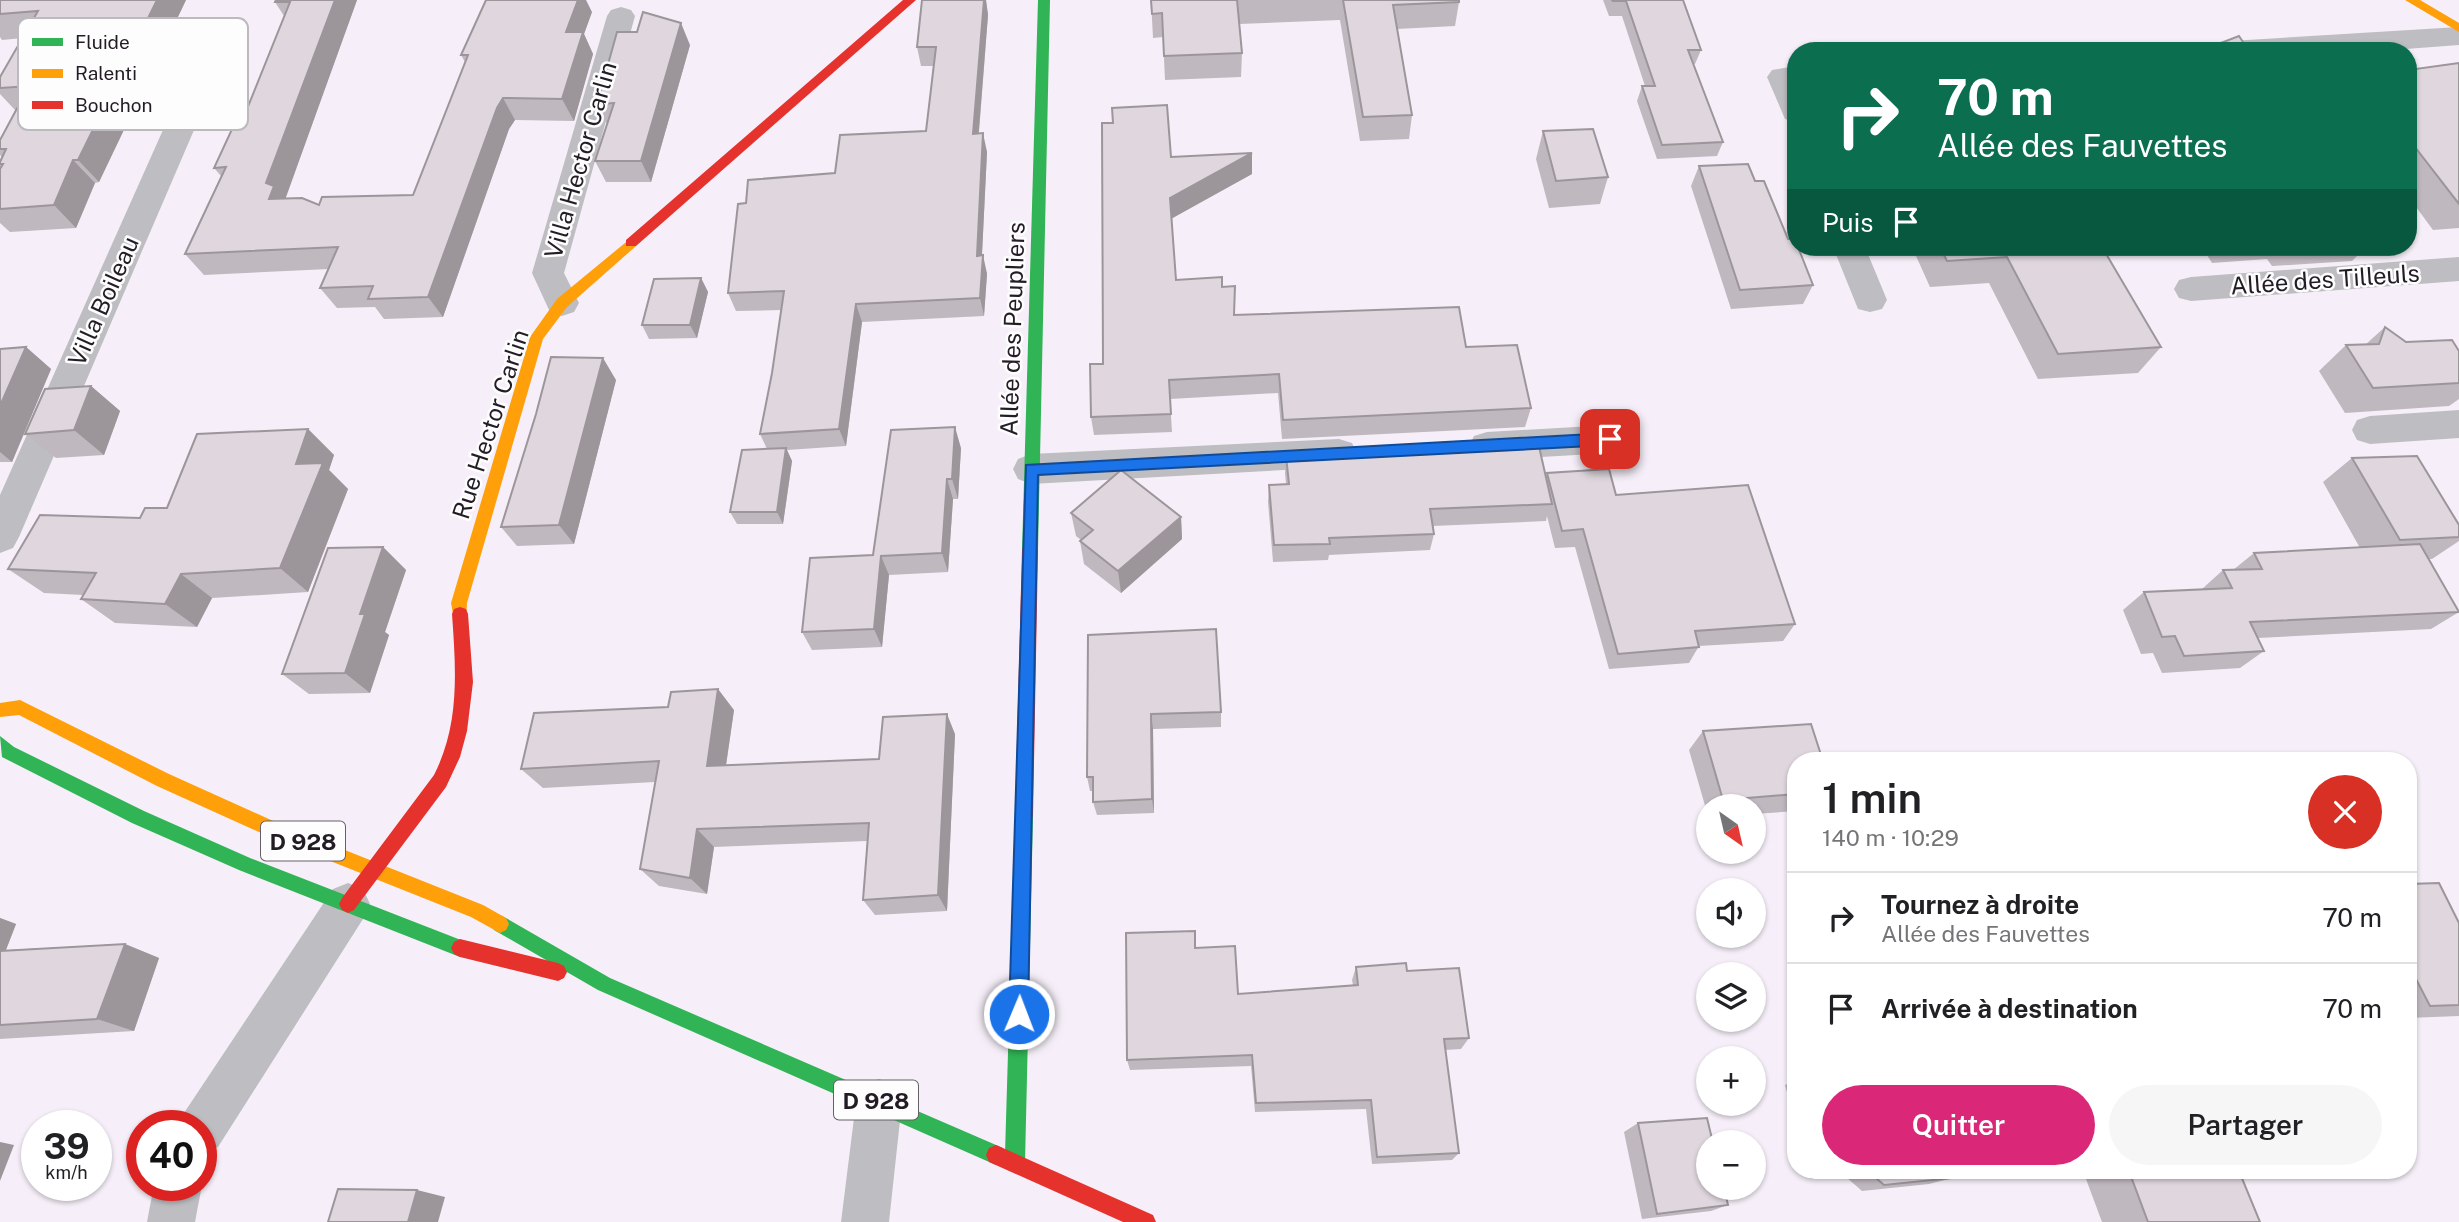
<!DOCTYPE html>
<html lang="fr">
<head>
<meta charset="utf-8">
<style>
	:root { --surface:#fff; --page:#f6f6f6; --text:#202124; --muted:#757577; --line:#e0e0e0; --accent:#db2777 }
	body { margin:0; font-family:"Public Sans",sans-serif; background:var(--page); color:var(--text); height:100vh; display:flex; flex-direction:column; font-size:26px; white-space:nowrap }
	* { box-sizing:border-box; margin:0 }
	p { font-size:23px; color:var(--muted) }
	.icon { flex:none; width:38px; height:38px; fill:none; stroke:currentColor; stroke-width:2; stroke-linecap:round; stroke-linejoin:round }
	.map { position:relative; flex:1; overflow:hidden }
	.details { position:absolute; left:1787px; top:752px; width:630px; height:427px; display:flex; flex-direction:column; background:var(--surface); border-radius:28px; box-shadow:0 2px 5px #0004 }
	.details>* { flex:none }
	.guide { position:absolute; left:1787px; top:42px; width:630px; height:214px; border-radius:28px; box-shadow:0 2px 5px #0004; background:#0b6e4f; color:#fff; overflow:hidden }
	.needle { width:46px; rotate:146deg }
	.fabs { position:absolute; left:1696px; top:794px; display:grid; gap:14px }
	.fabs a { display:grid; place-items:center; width:70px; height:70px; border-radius:50%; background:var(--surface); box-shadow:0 2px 5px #0004; font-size:35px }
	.speed { position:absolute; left:21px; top:1110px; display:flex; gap:14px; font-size:35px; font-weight:700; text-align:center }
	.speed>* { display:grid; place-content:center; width:91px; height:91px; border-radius:50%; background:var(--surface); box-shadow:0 2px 5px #0004; line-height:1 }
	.speed small { font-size:18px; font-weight:400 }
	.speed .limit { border:10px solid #d22; background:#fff; color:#111 }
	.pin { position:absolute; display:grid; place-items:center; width:60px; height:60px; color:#fff; margin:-30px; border-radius:14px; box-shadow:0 4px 10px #0006 }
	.me { position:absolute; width:77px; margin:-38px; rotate:1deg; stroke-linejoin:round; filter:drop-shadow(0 0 5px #0008) }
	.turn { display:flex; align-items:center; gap:24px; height:147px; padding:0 35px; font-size:32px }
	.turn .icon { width:91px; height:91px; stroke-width:2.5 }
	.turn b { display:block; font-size:49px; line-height:60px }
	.then { display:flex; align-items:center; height:66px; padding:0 35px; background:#0003; gap:14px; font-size:26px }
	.round { display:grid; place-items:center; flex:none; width:74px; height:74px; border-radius:37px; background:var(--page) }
	.head { display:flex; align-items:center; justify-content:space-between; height:119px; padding:0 35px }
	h1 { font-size:42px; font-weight:600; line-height:52px }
	.cta { display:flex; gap:14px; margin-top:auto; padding:14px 35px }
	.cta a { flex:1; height:80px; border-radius:42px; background:var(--accent); color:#fff; font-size:28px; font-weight:600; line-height:80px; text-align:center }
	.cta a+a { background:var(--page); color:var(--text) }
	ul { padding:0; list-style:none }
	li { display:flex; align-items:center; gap:21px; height:91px; padding:0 35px; border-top:2px solid var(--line) }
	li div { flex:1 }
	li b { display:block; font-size:26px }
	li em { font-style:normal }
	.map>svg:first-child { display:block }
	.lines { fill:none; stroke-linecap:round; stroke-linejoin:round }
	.street { fill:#bebdc1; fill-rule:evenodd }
	.fast { fill:#30b455; fill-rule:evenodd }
	.slow { fill:#ff9f0a; fill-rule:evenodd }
	.jam { fill:#e5322d; fill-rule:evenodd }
	.wall { fill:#c0b8bf }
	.shaded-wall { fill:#9c969b }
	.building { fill:#dfd6de; stroke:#9c969b; stroke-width:2 }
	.route { fill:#1a73e8; stroke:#114b97; stroke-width:2 }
	.labels { text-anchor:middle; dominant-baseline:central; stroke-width:5; stroke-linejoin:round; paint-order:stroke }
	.shield { fill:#fdfdfd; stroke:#646066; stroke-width:2 }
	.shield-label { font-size:23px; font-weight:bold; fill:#231c25 }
	.street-label { font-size:24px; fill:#231c25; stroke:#fdfdfd }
	.key { fill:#fdfdfd; stroke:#bcbabc; stroke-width:2 }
	.key-label { font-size:19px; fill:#231c25 }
</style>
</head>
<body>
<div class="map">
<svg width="2459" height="1222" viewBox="0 0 2459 1222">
	<rect width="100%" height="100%" fill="#f6eff9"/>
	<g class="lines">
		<!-- street -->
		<g class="street">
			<polygon points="621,7 631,10 635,16 564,273 579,303 574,312 562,316 550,312 532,273 607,16 611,10"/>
			<polygon points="2459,27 2459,45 2379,51 2217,51 2221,44 2231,41"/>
			<polygon points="207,55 217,58 222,65 19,537 13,548 0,553 0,495 192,65 197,58"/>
			<polygon points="1796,66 1796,122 1785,119 1767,77 1772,70"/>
			<polygon points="1833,247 1865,247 1887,300 1882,309 1870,312 1858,309"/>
			<polygon points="2459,257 2459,281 2191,301 2179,298 2174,289 2179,280 2191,277"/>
			<polygon points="2459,410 2459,438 2370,444 2357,440 2352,430 2357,420 2370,416"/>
			<polygon points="1610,425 1623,429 1628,439 1623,449 1610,453 1487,460 1474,456 1469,446 1474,436 1487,432"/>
			<polygon points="1339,439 1352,443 1357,453 1352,463 1339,467 1031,484 1018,479 1013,469 1018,459 1031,454"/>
			<polygon points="348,883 363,889 370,904 363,919 218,1147 201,1153 201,1125 179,1125 184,1113 333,889"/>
			<polygon points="879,1079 896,1085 902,1102 889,1222 841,1222 856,1102 862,1085"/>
			<polygon points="201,1183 202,1185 195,1222 147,1222 154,1185"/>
		</g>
		<!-- fast -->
		<g class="fast">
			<polygon points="1038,0 1050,0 1038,550 1035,555 1025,555 1022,550"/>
			<polygon points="0,736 14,747 144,811 250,858 466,942 469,948 466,954 460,957 239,870 132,823 2,757"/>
			<polygon points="1024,808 1030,810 1033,816 1025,1163 1022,1170 1015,1173 1008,1170 1005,1156 1003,1162 996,1165 598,990 494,930 491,924 494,918 500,915 506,918 610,978 1003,1148 1005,1154 1015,816 1018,810"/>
		</g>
		<!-- slow -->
		<g class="slow">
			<polygon points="2405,0 2420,0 2459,23 2459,32"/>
			<polygon points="631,238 636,240 636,246 567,307 543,339 467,603 466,619 460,621 454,619 451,603 530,337 557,299"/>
			<polygon points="20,700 169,774 282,825 483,905 506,918 509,924 506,930 500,933 471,917 270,837 157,786 19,715 0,717 0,703"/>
		</g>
		<!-- jam -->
		<g class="jam">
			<polygon points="903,0 916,0 636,246 626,246 626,240"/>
			<polygon points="1030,544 1035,545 1038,550 1033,816 1030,822 1024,824 1018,822 1015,816 1022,550 1025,545"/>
			<path d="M460 607 466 609 468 614 473 682 467 731 460 757 446 787 354 910 348 913 342 910 339 904 342 898 434 775C460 724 456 670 452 614L454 609Z"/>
			<polygon points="460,939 558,963 564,966 567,972 564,978 558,981 460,957 454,954 451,948 454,942"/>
			<polygon points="996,1145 1153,1215 1156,1222 1123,1222 989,1162 986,1155 989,1148"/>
		</g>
	</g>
	<!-- wall -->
	<g class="wall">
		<polygon points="0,0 186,0 99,182 95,183 76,228 10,232 0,223 0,169 1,167 0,166 0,162 2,157 0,155 0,140 16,111 0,94 0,77 23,38 2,40 0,37"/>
		<polygon points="357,0 285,198 319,205 413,195 465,62 461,55 592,12 584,34 593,54 574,121 515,120 509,129 443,317 384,319 375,307 337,308 320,288 329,269 204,275 185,254 221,176 214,168 245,114 284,16 275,2"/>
		<polygon points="922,0 986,0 988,15 979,133 987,152 982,255 987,274 984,316 862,322 846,446 787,450 792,461 783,524 737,524 730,512 767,449 760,434 772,373 781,310 736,311 728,293 746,203 835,173 926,131 933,66 921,66 917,47"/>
		<polygon points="1151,0 1459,0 1459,2 1455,26 1397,29 1412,115 1409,139 1360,141 1340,20 1239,24 1242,53 1241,77 1165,80 1163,37 1153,38"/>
		<polygon points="1603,0 1683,0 1701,50 1695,64 1693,64 1723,142 1717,156 1657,159 1637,101 1642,86 1645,86 1622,16 1609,16"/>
		<polygon points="690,45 651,182 606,182 595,161 607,124 597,104"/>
		<polygon points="2459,63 2459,228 2433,230 2408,196 2408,70"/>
		<polygon points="1543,131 1608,177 1600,204 1549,208 1536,159"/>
		<polygon points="1171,157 1252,174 1171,218 1176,280 1222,287 1234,315 1466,347 1531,408 1525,427 1282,439 1278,393 1170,399 1172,432 1094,435 1091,417 1103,364"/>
		<polygon points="1699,166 1755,181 1813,285 1803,304 1731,309 1691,186"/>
		<polygon points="1912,247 2102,247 2161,347 2138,373 2038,379 1989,283 1930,287"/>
		<polygon points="2202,247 2366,247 2352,261 2272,266 2267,259 2212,263"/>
		<polygon points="701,278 708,292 697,338 649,339 642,325"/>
		<polygon points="2385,327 2406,342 2459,351 2459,399 2449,406 2345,413 2319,371 2346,345 2365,345"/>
		<polygon points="26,347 51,369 12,462 0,462 0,349"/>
		<polygon points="616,380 574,544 517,546 501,527"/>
		<polygon points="91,386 120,411 104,455 56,458 25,434"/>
		<polygon points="308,429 334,455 329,470 348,489 308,592 212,598 197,627 115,623 81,599 83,595 44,593 8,569 167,508"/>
		<polygon points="961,448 958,499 953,499 948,572 889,575 882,647 812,650 802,632 873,555"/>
		<polygon points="1286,456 1546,477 1547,473 1616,495 1795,624 1783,641 1699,646 1689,663 1609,669 1575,547 1555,548 1547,516 1546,521 1433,526 1434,534 1430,550 1329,555 1328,560 1273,562 1268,502 1269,485 1286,484 1285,473"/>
		<polygon points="2352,458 2459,537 2459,541 2432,559 2428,559 2459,612 2431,629 2258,638 2264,651 2240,668 2162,673 2153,653 2141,654 2123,610 2144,592 2202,589 2223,570 2233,570 2254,553 2360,548 2323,482"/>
		<polygon points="1071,513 1181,517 1182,539 1121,593 1084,564 1080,541 1081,540 1076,536"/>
		<polygon points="383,547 406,570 385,632 389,635 370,693 309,694 282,674"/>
		<polygon points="1088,635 1221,712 1221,727 1153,729 1154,813 1097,815 1093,802 1093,791 1090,791 1087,777"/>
		<polygon points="734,710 726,766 879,759 955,734 947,911 875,915 863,900 867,841 714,847 707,894 659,886 640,869 655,782 543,788 521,769"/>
		<polygon points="1703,731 1796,761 1796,811 1754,814 1754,807 1708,807 1708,816 1689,750"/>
		<polygon points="2408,884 2459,923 2459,1016 2408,1018"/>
		<polygon points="0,918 16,924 6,950 125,944 159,958 134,1031 0,1039"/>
		<polygon points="1196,948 1238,994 1353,985 1352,980 1356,967 1407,971 1469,1038 1461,1049 1445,1050 1459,1153 1452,1160 1372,1164 1366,1109 1255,1112 1251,1066 1130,1070 1127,1060"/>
		<polygon points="1796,1080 1796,1126 1785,1085"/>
		<polygon points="1638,1123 1728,1205 1711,1211 1642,1219 1624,1132"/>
		<polygon points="1807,1171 1951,1171 1953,1178 1929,1184 1862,1191 1846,1177 1810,1179"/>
		<polygon points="2083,1171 2239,1171 2260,1222 2102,1222"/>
	</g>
	<!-- shaded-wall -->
	<g class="shaded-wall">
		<polygon points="157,0 186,0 99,182 78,160"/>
		<polygon points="335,0 357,0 285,200 269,199 266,183"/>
		<polygon points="578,0 586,0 592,12 584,34 593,54 574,121 562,99 566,32"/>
		<polygon points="984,0 986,0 988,15 977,153 973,134"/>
		<polygon points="681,23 690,45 651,182 641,161"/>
		<polygon points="503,98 515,120 509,129 443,317 428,297 497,108"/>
		<polygon points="983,133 987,152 981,274 977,256"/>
		<polygon points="1252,153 1252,174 1171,219 1170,198"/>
		<polygon points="73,160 95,183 76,228 54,205"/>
		<polygon points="983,255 987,274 984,316 980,298"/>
		<polygon points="701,278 708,292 697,338 690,325"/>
		<polygon points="856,304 862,322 846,446 839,429"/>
		<polygon points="26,347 51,369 12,462 0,452 0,406"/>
		<polygon points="603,358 616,380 574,544 559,525"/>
		<polygon points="91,386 120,411 104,455 74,430"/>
		<polygon points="955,427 961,448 958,499 952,479"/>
		<polygon points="308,429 334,455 329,470 348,489 308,592 280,568 296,464"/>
		<polygon points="786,448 792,461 783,524 777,512"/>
		<polygon points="947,479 953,499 948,572 942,553"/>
		<polygon points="1181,517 1182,539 1121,593 1118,571"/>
		<polygon points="383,547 406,570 385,632 389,635 370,693 345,673 360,614"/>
		<polygon points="881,556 889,575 882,647 874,629"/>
		<polygon points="181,574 212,598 197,627 165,604"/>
		<polygon points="718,689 734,710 723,785 707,766"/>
		<polygon points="947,714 955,734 947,911 938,895"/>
		<polygon points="1151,714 1153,729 1154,813 1152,799"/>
		<polygon points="697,829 714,847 707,894 690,878"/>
		<polygon points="0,918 16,924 0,965"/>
		<polygon points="125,944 159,958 134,1031 97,1019"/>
		<polygon points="0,1142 14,1145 0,1181"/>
		<polygon points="417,1190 445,1197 438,1222 408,1222"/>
	</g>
	<!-- building -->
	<g class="building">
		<polygon points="0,0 157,0 78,160 73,160 54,205 0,209 0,169 3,164 0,164 0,162 6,149 0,149 0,140 29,86 0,88 0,77 38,11 0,14"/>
		<polygon points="276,0 335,0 266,183 274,186 269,199 302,198 319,205 322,197 413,195 468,55 461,55 486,0 578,0 566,32 583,32 562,99 503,98 497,108 428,297 368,299 373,286 320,288 338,247 185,254 226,167 214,168 239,114 245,114 290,2 275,2"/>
		<polygon points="922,0 984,0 973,134 983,133 977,256 983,255 980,298 856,304 839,429 760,434 772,373 784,291 728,293 738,204 746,203 748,180 835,173 840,135 926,131 936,47 917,47"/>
		<polygon points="1151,0 1237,0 1242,53 1164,56 1162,13 1152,14"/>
		<polygon points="1343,0 1459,0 1459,2 1393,5 1412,115 1363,117"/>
		<polygon points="1612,0 1683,0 1701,50 1688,50 1723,142 1662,145 1642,86 1655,86 1626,1 1613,1"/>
		<polygon points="643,12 681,23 641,161 595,161 614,103 597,104 617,32 637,32"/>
		<polygon points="2239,36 2249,51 2200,51"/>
		<polygon points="2459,63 2459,204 2408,138 2408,70"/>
		<polygon points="1167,105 1171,157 1252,153 1170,198 1176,280 1222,277 1222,287 1235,286 1234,315 1459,307 1466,347 1517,345 1531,408 1283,420 1279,374 1169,380 1171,414 1091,417 1090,364 1103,364 1102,123 1113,123 1112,108"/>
		<polygon points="1593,129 1608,177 1556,181 1543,131"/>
		<polygon points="1748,164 1755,181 1764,181 1788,239 1794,238 1796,247 1798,247 1813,285 1740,290 1699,166"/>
		<polygon points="1940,247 2102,247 2161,347 2058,354 2007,257 1947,261"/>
		<polygon points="701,278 690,325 642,325 654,279"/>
		<polygon points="2385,327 2406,342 2452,340 2459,351 2459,383 2373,388 2346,345 2379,344"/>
		<polygon points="26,347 0,406 0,349"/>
		<polygon points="551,357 603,358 559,525 501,527 536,414"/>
		<polygon points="91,386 74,430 25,434 45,389"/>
		<polygon points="955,427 952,479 947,479 942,553 881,556 874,629 802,632 810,558 873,555 891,430"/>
		<polygon points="308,429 296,464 323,463 280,568 181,574 165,604 81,599 96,573 8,569 40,515 140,518 145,508 167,508 197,434"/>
		<polygon points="1538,442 1552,504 1430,509 1434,534 1329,538 1330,544 1274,545 1269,485 1289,484 1286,456"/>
		<polygon points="786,448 777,512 730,512 742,450"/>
		<polygon points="2417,456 2459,525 2459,537 2400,540 2352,458"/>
		<polygon points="1609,469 1616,495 1748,485 1795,624 1695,631 1699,647 1618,654 1583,529 1562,531 1547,473"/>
		<polygon points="1121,470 1181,517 1118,571 1080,541 1093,530 1071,513"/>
		<polygon points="2420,544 2459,612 2250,622 2264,651 2184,656 2175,636 2162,637 2144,592 2232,588 2223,570 2262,569 2254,553"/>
		<polygon points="383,547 360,614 365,614 345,673 282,674 328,548"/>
		<polygon points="1216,629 1221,712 1151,714 1152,799 1093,802 1093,777 1087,777 1088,635"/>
		<polygon points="718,689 707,766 879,759 883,717 947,714 938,895 863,900 869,823 697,829 690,878 640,869 659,761 521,769 534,713 668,707 671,692"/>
		<polygon points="1811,724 1823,761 1796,761 1796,794 1723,800 1703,731"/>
		<polygon points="2439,883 2459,923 2459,1005 2430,1006 2415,977 2408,978 2408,884"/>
		<polygon points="1195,931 1195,948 1235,946 1238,994 1358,985 1356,967 1406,963 1407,971 1459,968 1469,1038 1444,1039 1459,1153 1377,1157 1371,1100 1256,1103 1252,1055 1127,1060 1126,933"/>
		<polygon points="125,944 97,1019 0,1025 0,951"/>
		<polygon points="1707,1118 1713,1143 1708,1143 1708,1188 1724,1188 1728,1205 1657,1214 1638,1123"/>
		<polygon points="1829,1171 1854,1171 1830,1172"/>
		<polygon points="1868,1171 1951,1171 1953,1178 1884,1185"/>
		<polygon points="2129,1171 2239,1171 2260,1222 2148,1222"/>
		<polygon points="338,1189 417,1190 408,1222 328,1222"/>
	</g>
	<!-- route -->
	<polygon class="route" points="1610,433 1618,439 1610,445 1038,475 1028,1014 1025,1020 1019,1023 1012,1020 1009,1014 1026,465"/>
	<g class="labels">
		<!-- shield labels -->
		<g class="shield">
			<rect x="261" y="821.5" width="84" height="39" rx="5"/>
			<rect x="834" y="1080.5" width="84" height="39" rx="5"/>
		</g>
		<g class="shield-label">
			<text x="303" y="841">D 928</text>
			<text x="876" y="1100">D 928</text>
		</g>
		<!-- street labels -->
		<g class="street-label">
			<text transform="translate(580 160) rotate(-74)">Villa Hector Carlin</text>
			<text transform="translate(2325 279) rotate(-4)">Allée des Tilleuls</text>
			<text transform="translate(103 301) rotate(-66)">Villa Boileau</text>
			<text transform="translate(1012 329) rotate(-88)">Allée des Peupliers</text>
			<text transform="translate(490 424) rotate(-72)">Rue Hector Carlin</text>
		</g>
	</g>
	<!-- legend -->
	<rect x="18" y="18" width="230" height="112" rx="10" class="key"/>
	<rect x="32" y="38" width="31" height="8" fill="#30b455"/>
	<rect x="32" y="69" width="31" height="9" fill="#ff9f0a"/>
	<rect x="32" y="101" width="31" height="8" fill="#e5322d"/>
	<g class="key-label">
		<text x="75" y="49">Fluide</text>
		<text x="75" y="80">Ralenti</text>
		<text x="75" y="112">Bouchon</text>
	</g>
</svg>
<div class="fabs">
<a><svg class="needle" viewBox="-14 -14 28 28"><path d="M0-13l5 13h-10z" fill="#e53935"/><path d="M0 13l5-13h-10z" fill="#757577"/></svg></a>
<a><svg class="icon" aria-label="sound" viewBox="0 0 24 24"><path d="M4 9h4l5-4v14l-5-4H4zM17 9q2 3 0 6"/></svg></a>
<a><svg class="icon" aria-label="layers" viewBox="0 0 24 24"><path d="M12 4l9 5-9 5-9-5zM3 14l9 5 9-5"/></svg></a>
<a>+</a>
<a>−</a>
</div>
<div class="speed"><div>39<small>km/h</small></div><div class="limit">40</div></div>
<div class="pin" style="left:1610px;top:439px;background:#d93025"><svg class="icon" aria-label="arrive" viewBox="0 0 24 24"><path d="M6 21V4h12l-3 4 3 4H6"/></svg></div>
<svg class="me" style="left:1019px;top:1014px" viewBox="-20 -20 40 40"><circle r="17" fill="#1a73e8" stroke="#fff" stroke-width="3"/><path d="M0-11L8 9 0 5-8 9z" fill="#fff"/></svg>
<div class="guide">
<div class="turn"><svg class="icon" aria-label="right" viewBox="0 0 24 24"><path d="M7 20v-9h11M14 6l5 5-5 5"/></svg><div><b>70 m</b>Allée des Fauvettes</div></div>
<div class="then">Puis<svg class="icon" aria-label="arrive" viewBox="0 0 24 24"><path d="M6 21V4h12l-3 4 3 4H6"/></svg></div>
</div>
<section class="details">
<div class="head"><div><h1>1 min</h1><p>140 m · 10:29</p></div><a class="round" style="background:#d93025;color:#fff"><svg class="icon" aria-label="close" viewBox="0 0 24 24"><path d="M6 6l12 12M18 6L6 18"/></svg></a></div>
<ul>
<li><svg class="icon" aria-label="right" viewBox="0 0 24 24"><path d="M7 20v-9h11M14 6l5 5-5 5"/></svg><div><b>Tournez à droite</b><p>Allée des Fauvettes</p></div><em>70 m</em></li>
<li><svg class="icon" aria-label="arrive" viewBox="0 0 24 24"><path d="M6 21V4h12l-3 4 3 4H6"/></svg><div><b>Arrivée à destination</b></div><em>70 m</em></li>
</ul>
<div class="cta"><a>Quitter</a><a>Partager</a></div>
</section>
</div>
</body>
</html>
